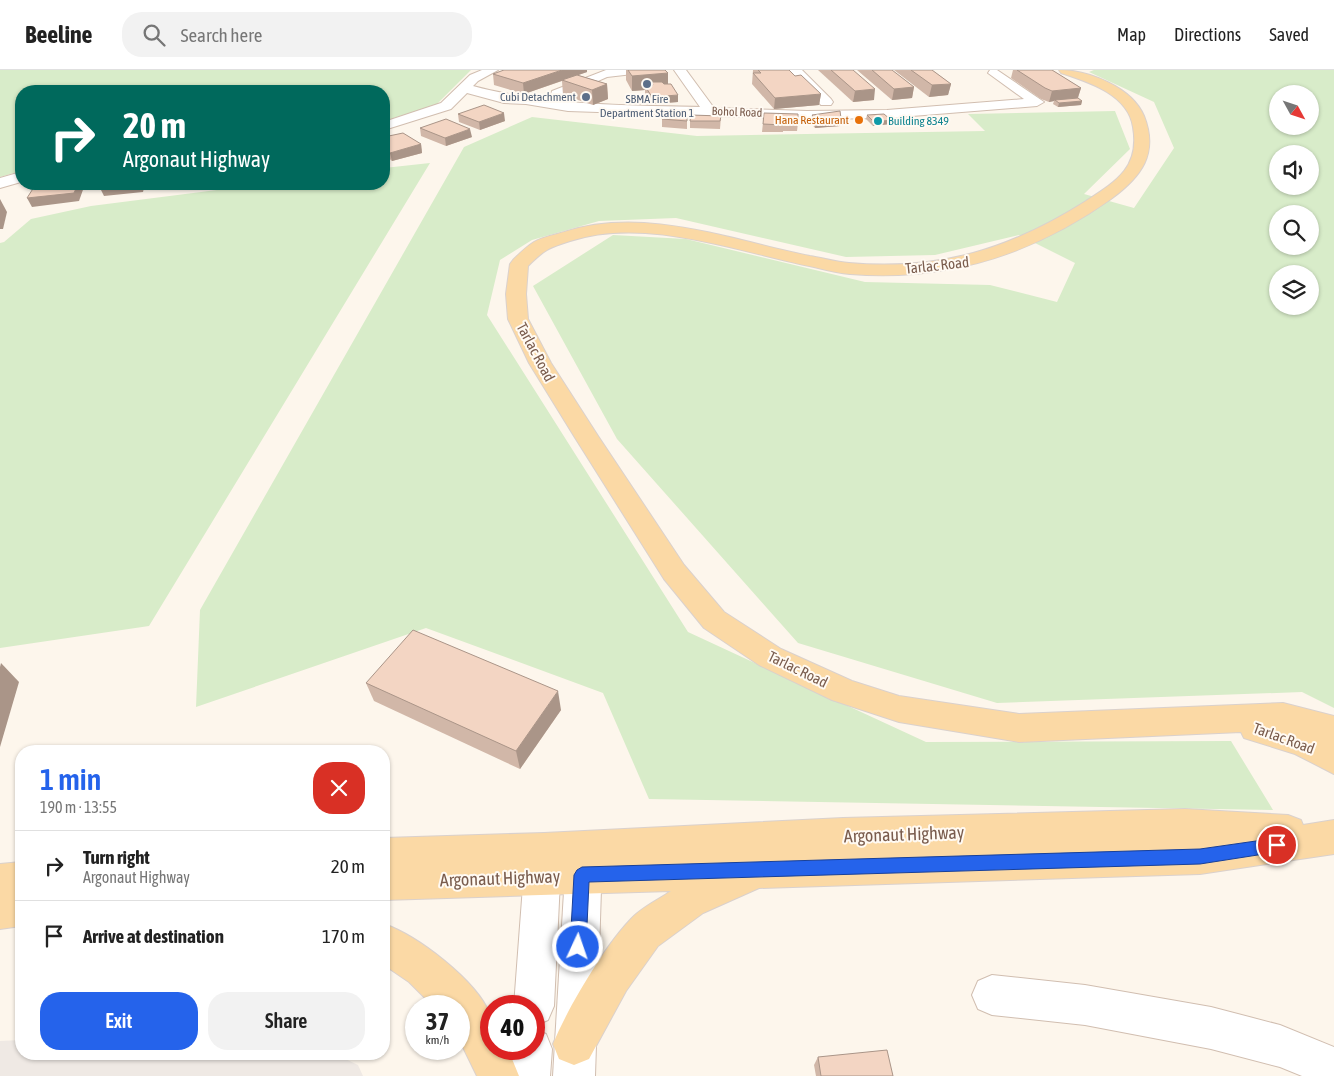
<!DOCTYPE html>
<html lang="en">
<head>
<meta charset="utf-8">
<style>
	:root { --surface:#fff; --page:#f2f2f2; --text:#222; --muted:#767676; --line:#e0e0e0; --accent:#2563eb }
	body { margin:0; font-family:"Asap Condensed",sans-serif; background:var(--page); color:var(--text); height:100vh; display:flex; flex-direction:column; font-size:19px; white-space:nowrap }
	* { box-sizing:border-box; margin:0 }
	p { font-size:16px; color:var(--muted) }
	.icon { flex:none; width:28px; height:28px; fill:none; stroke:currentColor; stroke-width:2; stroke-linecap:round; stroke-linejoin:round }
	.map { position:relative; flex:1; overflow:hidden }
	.sheet { position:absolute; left:15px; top:675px; width:375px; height:315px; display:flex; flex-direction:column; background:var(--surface); border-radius:20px; box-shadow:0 1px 4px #0004 }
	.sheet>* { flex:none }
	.banner { position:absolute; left:15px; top:15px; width:375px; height:105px; border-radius:20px; box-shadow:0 1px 4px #0004; background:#00695c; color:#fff; overflow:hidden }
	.needle { width:32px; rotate:130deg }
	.controls { position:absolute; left:1269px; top:15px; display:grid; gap:10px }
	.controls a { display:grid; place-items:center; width:50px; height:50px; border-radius:50%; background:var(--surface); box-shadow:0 1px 4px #0004; font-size:25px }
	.speed { position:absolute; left:405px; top:925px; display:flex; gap:10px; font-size:25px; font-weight:700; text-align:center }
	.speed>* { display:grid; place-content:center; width:65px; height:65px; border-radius:50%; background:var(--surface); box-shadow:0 1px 4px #0004; line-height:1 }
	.speed small { font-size:12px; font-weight:400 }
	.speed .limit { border:8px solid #d22; background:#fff; color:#111 }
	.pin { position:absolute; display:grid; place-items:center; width:42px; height:42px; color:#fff; margin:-21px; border:2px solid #fff; border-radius:50%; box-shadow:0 1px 5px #0007 }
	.me { position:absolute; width:55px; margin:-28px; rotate:3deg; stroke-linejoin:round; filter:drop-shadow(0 0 4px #0008) }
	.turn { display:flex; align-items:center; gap:18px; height:105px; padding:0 25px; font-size:22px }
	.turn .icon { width:65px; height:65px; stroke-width:2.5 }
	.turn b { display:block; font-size:35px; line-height:42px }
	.round { display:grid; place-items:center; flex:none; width:52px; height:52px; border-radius:20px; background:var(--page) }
	.overview { display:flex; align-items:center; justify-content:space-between; height:85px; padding:0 25px }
	h1 { font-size:30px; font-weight:600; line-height:38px; color:var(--accent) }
	.cta { display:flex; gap:10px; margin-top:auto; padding:10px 25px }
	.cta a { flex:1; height:58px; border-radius:20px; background:var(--accent); color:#fff; font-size:20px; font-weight:600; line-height:58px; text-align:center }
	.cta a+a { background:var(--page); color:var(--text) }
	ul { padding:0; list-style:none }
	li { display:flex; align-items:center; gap:15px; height:70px; padding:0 25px; border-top:1px solid var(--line) }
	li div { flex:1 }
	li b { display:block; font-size:19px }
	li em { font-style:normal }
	header { display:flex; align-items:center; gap:30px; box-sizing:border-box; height:70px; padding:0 25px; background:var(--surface); border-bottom:1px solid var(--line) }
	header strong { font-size:24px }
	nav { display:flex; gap:28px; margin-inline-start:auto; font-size:18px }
	.search { width:350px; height:45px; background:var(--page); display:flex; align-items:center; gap:12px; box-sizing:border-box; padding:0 18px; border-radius:20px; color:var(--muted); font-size:19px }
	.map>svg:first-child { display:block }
	.industrial { fill:#efe9e4 }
	.green { fill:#d8ecc9; fill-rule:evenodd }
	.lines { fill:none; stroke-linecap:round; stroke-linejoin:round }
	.minor-casing { stroke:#d1beb0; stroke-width:2 }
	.major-casing { stroke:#dad1cd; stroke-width:2 }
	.minor { fill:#fff; fill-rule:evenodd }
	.major { fill:#fbd9a5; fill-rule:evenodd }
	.wall { fill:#d1b7a8 }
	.shaded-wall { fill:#aa9588 }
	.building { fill:#f3d5c3; stroke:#aa9588 }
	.route { fill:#2563eb; stroke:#184099 }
	.service-dot { fill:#5c6f8a; stroke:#fffaf3; stroke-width:2 }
	.food-dot { fill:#e8710a; stroke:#fffaf3; stroke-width:2 }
	.culture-dot { fill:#0f9aa8; stroke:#fffaf3; stroke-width:2 }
	.labels { text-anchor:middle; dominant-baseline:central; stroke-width:4; stroke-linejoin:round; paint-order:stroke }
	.far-service-label { font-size:12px; fill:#4e5e75; stroke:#fffaf3; text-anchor:end }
	.far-street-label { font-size:12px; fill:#7a5c4d; stroke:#fffaf3 }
	.far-food-label { font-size:12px; fill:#c56008; stroke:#fffaf3; text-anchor:end }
	.far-culture-label { font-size:12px; fill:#0d838f; stroke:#fffaf3; text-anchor:start }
	.street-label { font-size:15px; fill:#7a5c4d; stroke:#fffaf3 }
	.near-street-label { font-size:18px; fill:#7a5c4d; stroke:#fffaf3 }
</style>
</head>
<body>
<header>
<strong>Beeline</strong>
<div class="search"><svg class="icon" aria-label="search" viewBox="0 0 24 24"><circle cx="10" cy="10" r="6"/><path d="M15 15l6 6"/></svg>Search here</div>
<nav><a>Map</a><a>Directions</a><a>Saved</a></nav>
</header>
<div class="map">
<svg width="1334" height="1006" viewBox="0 0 1334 1006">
	<rect width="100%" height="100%" fill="#fdf6ec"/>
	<!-- industrial -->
	<polygon class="industrial" points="21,970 21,984 335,984 358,995 363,1006 0,1006 0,971"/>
	<!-- green -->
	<g class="green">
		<polygon points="0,0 471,0 436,35 384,51 384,21 21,21 21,101 0,107"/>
		<path d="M1094 0H1334V638L1302 622 997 633 798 573 617 369 533 216 613 165 686 169 865 212 990 215 1057 232 1075 193 1019 165 935 185 846 187 676 148 599 151 532 170 500 190 487 245 688 562 926 672 1231 671 1273 740 649 729 603 623 426 558 196 637 200 540 464 77 532 47 697 66 985 61 968 44 1115 41 1130 79 1084 124 1134 138 1174 78 1154 32 1089 2ZM1278 24H1310V56H1278ZM1278 84H1310V116H1278ZM1278 144H1310V176H1278ZM1278 204H1310V236H1278Z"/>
		<polygon points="430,93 149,556 0,578 0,173 4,172 31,149 91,136 263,114 384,114 384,98"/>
	</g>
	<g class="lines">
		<defs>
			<g id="minor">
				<path d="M482 0H498L478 11 473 16C546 36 624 35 700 37L674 0H686L714 38 807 41 887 40 1024 29 988 3 990 0H997L1044 32 1037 36 887 48 807 49 568 41 526 34 504 33 467 23 451 39 384 60V52L441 33 470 5Z"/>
				<polygon points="606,0 639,0 633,4 607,7 562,27 557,28 551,24 552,21"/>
				<polygon points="789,0 802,0 831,29 833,32 831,35 821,35"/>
				<polygon points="21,102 21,112 0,118 0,108"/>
				<polygon points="584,771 597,776 602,788 595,1006 553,1006 566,788 571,776"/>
				<polygon points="543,772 556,777 561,789 554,936 548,950 534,956 534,936 514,936 525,789 530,777"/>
				<polygon points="992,905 1085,915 1211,937 1280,955 1334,977 1334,1006 1302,1006 1280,997 1211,979 1085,955 992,945 978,939 972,925 978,911"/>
				<polygon points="534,959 546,964 552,979 550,1006 508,1006 510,979 534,979"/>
			</g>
			<g id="major">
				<path d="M1059 0C1088 0 1132 17 1144 46 1159 84 1141 107 1111 129 1032 185 947 212 850 204 838 203 826 200 814 197 738 182 646 146 570 171 562 174 553 176 547 180 540 184 534 190 528 196L526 224 528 249 551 293 598 366 684 495 724 542 781 579 852 611 899 626 1019 644 1283 633 1334 646V704L1295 684 1244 668 1241 662 1019 672 899 652 832 630 759 595 704 558 664 509 574 366 529 293 508 249 506 224 510 194 513 190C519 184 526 177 534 172 543 167 554 165 564 162 644 136 731 170 810 186 823 188 836 192 849 193 940 201 1010 179 1086 131 1117 111 1140 97 1133 57 1128 24 1088 12 1061 3Z"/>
				<path d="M1185 739 1288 745 1301 750 1303 755 1334 750V784L1200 804 759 818 703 843 658 876 626 921 589 989 574 995 559 989 553 974C568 937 603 879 630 850 640 838 658 830 671 821L384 830V768L544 763 843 748Z"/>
				<polygon points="21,792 21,856 0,859 0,794"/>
				<path d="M384 854C418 866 476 910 490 944 494 953 491 969 491 979H508L519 1006H477L459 969V936H433L409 912 384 895Z"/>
			</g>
		</defs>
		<!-- minor casing -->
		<use href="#minor" class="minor-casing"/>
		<!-- major casing -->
		<use href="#major" class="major-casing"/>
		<!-- minor -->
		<use href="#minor" class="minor"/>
		<!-- major -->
		<use href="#major" class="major"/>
	</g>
	<!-- wall -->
	<g class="wall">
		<polygon points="626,0 665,0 668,14 678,32 652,34 645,23 645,20 632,21 626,10"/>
		<polygon points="753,0 789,0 795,6 821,24 819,35 774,39 752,14"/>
		<polygon points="818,0 853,0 874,30 853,32"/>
		<polygon points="857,0 892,0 914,17 912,28 892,30"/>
		<polygon points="894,0 932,0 951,14 948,25 929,27"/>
		<polygon points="1013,0 1052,0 1081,18 1078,28 1082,31 1081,35 1058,37 1053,34 1054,31 1049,32 1041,29 1011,8"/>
		<polygon points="587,2 578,5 607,14 608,29 593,35 563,25 562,11 524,24 494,15 493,4"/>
		<polygon points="764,43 798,53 797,61 783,61 783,62 762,62"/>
		<polygon points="458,44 505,51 480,60 459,52"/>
		<polygon points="687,45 687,59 662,57 662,49"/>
		<polygon points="812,45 841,48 840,56 815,58 811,53"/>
		<polygon points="867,45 890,54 873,56 866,49"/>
		<polygon points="721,46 720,59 690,58 690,51"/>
		<polygon points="420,58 472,67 446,76 421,66"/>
		<polygon points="384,67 421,74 422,83 392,91 384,84"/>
		<polygon points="366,613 561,640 520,699 374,631"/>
		<polygon points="818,987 893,1006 816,1006 814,995"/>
	</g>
	<!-- shaded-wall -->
	<g class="shaded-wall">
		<polygon points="562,0 587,0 587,2 524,24 523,13"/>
		<polygon points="668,3 668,18 653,15 651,12 651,19 645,16 645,20 632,21 632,6"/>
		<polygon points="607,14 608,29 593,35 592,20"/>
		<polygon points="951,14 948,25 929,27 932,15"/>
		<polygon points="914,17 912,28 892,30 894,19"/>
		<polygon points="1081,18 1077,30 1055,30 1054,31 1049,32 1052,21"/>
		<polygon points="875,19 874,30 853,32 855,21"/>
		<polygon points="821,24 819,35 774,39 775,28"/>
		<polygon points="678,25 678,32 652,34 652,27"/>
		<polygon points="1082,31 1081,35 1058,37 1059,33"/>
		<polygon points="504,43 505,51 480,60 479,52"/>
		<polygon points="841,48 840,56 815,58 816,50"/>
		<polygon points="891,50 890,54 873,56 874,52"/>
		<polygon points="470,59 472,67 446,76 445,68"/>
		<polygon points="421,74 422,83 392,91 390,83"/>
		<polygon points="78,114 83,114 84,117 79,131 32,137 27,128"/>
		<polygon points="98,114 145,114 143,122 104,126"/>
		<polygon points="169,114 200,114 171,118"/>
		<polygon points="0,129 7,142 3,159 0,159"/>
		<polygon points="1,593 19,612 0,677 0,597"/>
		<polygon points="558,621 561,640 520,699 516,681"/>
	</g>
	<!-- building -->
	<g class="building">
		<polygon points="504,0 562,0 523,13 493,4"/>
		<polygon points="628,0 665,0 668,3 632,6"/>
		<polygon points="758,0 789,0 795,6 801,5 821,24 775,28 753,3 761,3"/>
		<polygon points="831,0 853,0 875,19 855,21"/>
		<polygon points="872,0 892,0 914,17 894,19"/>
		<polygon points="911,0 932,0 951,14 932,15"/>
		<polygon points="1017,0 1052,0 1081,18 1052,21 1045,18"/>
		<polygon points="577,5 607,14 592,20 562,10"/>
		<polygon points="651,12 662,12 664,14 671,14 678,25 652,27 645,16 653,15"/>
		<polygon points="1078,28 1082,31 1059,33 1055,30"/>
		<polygon points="484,35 504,43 479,52 458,44"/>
		<polygon points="840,41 841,48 816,50 812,45"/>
		<polygon points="663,43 687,45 687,51 662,49"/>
		<polygon points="764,43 798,44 798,53 784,53 784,55 763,54"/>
		<polygon points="884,44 891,50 874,52 867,45"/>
		<polygon points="691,45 721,46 720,51 690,51"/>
		<polygon points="446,49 470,59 445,68 420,58"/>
		<polygon points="403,63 421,74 390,83 384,78 384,67"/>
		<polygon points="36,114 78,114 74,123 27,128"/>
		<polygon points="413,560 558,621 516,681 366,613"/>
		<polygon points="887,980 893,1006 821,1006 818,987"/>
	</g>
	<!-- route -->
	<polygon class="route" points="1277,768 1282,770 1284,775 1282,780 1277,782 1200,794 589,812 586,877 584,883 578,885 572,883 570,877 574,805 577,800 582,797 1200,779"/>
	<!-- markers -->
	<g class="service-dot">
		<circle cx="647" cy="14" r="5"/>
		<circle cx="586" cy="27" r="5"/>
	</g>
	<circle class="food-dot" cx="859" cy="50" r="5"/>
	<circle class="culture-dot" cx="878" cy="51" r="5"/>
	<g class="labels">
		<!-- far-service labels -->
		<g class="far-service-label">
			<text x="576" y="27">Cubi Detachment</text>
			<text x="647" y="29" text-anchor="middle">SBMA Fire<tspan x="647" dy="14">Department Station 1</tspan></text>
		</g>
		<!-- far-street labels -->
		<g class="far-street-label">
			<text transform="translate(737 42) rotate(2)">Bohol Road</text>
		</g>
		<!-- far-food labels -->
		<g class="far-food-label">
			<text x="849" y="50">Hana Restaurant</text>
		</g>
		<!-- far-culture labels -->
		<g class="far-culture-label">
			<text x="888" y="51">Building 8349</text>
		</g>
		<!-- street labels -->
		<g class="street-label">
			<text transform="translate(937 195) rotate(-6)">Tarlac Road</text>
			<text transform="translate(536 282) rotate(62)">Tarlac Road</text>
			<text transform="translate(798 599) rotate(26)">Tarlac Road</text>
			<text transform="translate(1284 668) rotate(20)">Tarlac Road</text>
		</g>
		<!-- near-street labels -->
		<g class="near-street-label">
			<text transform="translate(904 764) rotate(-2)">Argonaut Highway</text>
			<text transform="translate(500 808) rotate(-2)">Argonaut Highway</text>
		</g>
	</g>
</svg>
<div class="controls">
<a><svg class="needle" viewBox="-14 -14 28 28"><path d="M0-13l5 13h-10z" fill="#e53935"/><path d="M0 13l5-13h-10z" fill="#767676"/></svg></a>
<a><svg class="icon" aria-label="sound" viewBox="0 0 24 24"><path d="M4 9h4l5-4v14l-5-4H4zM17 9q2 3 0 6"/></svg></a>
<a><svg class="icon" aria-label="search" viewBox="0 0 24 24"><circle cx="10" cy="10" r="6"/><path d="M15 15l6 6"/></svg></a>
<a><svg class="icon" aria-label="layers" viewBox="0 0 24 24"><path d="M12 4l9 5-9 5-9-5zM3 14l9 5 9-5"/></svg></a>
</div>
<div class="speed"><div>37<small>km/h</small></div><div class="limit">40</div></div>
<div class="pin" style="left:1277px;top:775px;background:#d93025"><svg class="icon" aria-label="arrive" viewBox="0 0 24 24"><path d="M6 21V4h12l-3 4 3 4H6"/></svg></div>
<svg class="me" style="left:578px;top:877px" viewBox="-20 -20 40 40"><circle r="17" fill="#2563eb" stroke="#fff" stroke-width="3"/><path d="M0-11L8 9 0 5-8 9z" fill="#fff"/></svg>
<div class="banner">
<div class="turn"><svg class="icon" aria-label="right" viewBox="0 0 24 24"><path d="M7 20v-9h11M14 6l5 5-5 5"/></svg><div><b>20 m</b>Argonaut Highway</div></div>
</div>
<section class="sheet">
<div class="overview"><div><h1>1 min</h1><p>190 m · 13:55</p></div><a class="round" style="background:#d93025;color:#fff"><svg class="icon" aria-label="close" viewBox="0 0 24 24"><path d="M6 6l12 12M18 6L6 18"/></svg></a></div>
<ul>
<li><svg class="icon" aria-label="right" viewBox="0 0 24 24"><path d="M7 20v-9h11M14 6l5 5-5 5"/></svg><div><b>Turn right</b><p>Argonaut Highway</p></div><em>20 m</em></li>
<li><svg class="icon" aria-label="arrive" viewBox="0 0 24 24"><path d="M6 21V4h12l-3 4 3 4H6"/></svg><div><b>Arrive at destination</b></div><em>170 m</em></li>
</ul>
<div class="cta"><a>Exit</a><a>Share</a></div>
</section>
</div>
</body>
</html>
